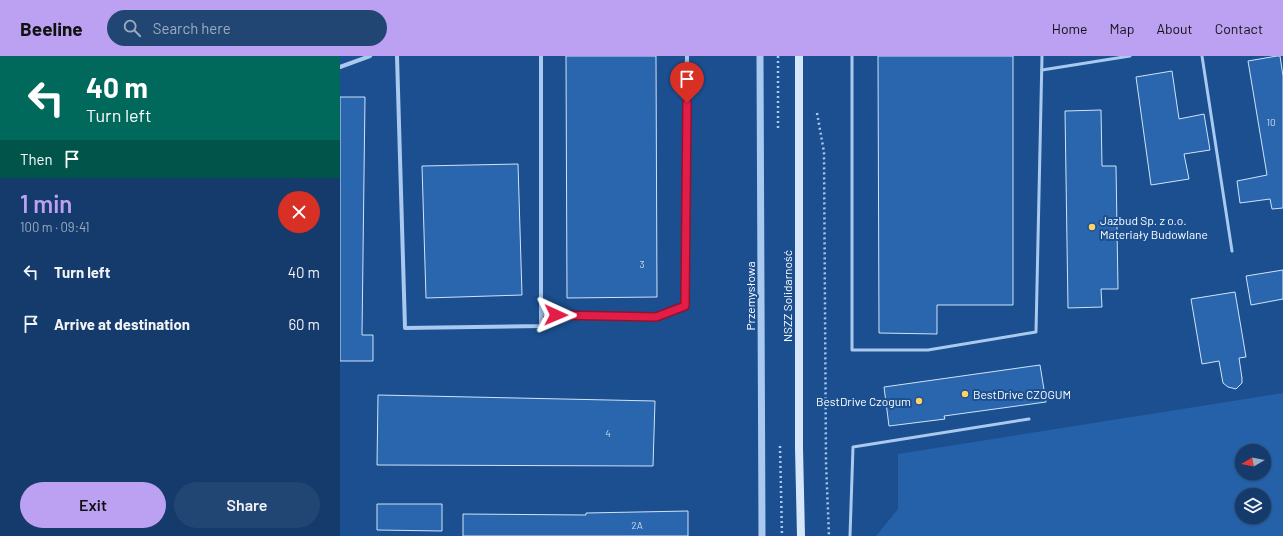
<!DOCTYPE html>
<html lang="en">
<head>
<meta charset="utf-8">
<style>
	:root { --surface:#143b6b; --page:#214673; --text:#f1f3f6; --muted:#9dadc1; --line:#33557e; --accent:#bca0f2 }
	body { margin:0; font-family:Barlow,sans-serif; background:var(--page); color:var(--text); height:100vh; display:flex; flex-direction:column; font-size:15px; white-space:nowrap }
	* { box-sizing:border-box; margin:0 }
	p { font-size:13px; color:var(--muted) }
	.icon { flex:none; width:22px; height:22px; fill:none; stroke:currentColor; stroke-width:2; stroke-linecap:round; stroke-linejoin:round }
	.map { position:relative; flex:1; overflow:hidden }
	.side { display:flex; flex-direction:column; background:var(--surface); width:340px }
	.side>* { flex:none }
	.hud { background:#00695c; color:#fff; overflow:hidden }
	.needle { width:26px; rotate:260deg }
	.buttons { position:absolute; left:895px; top:388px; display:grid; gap:8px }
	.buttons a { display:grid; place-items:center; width:36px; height:36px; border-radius:50%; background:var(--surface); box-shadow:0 1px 3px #0004,0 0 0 1px var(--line); font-size:20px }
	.pin { position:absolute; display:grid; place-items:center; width:34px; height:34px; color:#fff; margin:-41px -17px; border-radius:50% 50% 50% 0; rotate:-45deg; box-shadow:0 0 4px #0007 }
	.pin .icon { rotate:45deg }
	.me { position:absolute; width:44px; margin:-22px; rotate:91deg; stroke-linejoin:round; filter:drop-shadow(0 0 3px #0008) }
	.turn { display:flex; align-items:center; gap:14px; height:84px; padding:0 20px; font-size:18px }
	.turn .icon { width:52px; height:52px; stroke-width:2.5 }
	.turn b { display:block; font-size:28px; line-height:34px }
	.then { display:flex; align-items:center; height:38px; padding:0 20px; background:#0003; gap:8px; font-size:15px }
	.round { display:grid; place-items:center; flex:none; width:42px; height:42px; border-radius:21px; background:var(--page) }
	.overview { display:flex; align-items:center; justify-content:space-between; height:68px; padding:0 20px }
	h1 { font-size:24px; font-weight:600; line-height:30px; color:var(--accent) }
	.cta { display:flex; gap:8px; margin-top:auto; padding:8px 20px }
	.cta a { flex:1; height:46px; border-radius:24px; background:var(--accent); color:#111; font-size:16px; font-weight:600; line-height:46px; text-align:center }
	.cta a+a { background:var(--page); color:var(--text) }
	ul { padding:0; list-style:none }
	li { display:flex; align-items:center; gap:12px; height:52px; padding:0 20px }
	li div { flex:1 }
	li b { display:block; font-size:15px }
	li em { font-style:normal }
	header { display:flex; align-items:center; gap:24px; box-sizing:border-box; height:56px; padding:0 20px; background:var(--accent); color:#111 }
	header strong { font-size:19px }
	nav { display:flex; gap:22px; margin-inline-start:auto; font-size:14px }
	.search { width:280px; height:36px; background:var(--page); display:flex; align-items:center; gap:10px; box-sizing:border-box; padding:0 14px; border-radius:22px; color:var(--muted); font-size:15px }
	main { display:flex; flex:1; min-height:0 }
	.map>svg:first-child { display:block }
	.green { fill:#2461a8; fill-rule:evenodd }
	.building { fill:#2a66ad; stroke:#cfe3fa }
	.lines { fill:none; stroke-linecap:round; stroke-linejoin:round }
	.path { stroke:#a9c9ee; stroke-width:2.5; stroke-dasharray:2 3; stroke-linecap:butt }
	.service { stroke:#a9c9ee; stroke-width:3 }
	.minor { stroke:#a9c9ee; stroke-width:4 }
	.tertiary { stroke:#a9c9ee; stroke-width:7 }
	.secondary { stroke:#d6e6fa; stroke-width:8 }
	.secondary-bridge { stroke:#d6e6fa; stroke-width:8 }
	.route-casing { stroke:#92132f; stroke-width:10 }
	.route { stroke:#e11d48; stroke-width:7 }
	.poi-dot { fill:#ffd166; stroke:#1b4f8f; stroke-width:1.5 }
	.labels { text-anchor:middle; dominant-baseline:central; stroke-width:4; stroke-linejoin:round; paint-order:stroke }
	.number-label { font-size:10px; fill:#cad9ea }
	.poi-label { font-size:12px; fill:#fff; stroke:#1b4f8f; text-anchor:start }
	.street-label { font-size:12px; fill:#fff; stroke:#1b4f8f }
</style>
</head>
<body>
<header>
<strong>Beeline</strong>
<div class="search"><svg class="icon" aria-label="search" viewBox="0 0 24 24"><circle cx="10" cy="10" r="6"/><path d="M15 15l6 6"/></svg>Search here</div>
<nav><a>Home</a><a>Map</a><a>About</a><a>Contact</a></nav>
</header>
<main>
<section class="side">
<div class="hud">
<div class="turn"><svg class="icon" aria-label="left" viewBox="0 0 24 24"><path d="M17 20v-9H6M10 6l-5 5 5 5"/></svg><div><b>40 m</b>Turn left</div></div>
<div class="then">Then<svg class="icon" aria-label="arrive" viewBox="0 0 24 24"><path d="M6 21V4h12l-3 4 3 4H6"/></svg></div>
</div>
<div class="overview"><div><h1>1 min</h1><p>100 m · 09:41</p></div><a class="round" style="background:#d93025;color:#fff"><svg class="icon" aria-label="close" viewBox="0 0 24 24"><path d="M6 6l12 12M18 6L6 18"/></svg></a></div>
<ul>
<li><svg class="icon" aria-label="left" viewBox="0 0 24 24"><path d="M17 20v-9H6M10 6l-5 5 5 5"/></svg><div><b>Turn left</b></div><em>40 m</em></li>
<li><svg class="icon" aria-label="arrive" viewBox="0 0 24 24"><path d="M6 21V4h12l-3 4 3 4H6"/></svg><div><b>Arrive at destination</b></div><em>60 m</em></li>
</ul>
<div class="cta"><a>Exit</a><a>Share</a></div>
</section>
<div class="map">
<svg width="943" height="480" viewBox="0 0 943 480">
	<rect width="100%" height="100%" fill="#1b4f8f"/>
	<!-- green -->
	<path class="green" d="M943 337V480H536L558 453V398ZM902 395H924V417H902ZM902 439H924V461H902Z"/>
	<!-- building -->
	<g class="building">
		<polygon points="226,0 316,0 317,241 227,242"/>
		<polygon points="538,0 673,0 673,249 597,249 597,278 539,277"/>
		<polygon points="937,0 940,0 943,20 943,152 932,153 930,143 900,147 897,125 927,119 908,5"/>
		<polygon points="832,15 839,63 864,58 870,94 844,98 849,123 811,129 796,21"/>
		<polygon points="0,41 25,41 22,279 33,279 33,305 0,305"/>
		<polygon points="761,54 762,110 776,110 778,233 761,233 762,251 728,252 725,55"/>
		<polygon points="178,108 182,239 86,242 82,110"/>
		<polygon points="943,214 943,243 911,249 906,220"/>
		<polygon points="895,236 906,301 899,302 902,322 902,327 896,333 888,331 883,327 879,305 862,308 851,243"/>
		<polygon points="700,309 706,346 604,360 605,363 549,370 544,331"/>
		<polygon points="38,339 315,345 313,410 37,409"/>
		<polygon points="37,448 102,448 102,475 37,474"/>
		<polygon points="348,455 348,480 123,480 123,458 246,459 246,457"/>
	</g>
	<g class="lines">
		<!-- path -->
		<g class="path">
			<polyline points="438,0 438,75"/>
			<polyline points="477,57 484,96 486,407 489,480"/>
			<polyline points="440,390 442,480"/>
		</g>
		<!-- service -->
		<g class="service">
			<polyline points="512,0 512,294 588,294 696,276 702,0"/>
			<polyline points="862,0 892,195"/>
			<polyline points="702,14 790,0"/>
			<polyline points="510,480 513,391 689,363"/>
		</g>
		<!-- minor -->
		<g class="minor">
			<polyline points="57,0 65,272 201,270 201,0"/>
			<polyline points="0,11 30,0"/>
			<polyline points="202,258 316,261 345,250 347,0"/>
		</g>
		<!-- tertiary -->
		<polyline class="tertiary" points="420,0 422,480"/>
		<!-- secondary -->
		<polyline class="secondary" points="459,189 459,392 461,480"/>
		<!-- secondary-bridge -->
		<polyline class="secondary-bridge" points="459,0 459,189"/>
	</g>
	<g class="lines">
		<defs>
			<polyline id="route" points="216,259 316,261 345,250 347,47"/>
		</defs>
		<!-- route casing -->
		<use href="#route" class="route-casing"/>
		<!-- route -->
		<use href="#route" class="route"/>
	</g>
	<!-- markers -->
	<g class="poi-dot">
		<circle cx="752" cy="171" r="4"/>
		<circle cx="625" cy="338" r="4"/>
		<circle cx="579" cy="345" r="4"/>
	</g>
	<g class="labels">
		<!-- number labels -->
		<g class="number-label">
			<text x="931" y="66">10</text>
			<text x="302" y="208">3</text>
			<text x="268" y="377">4</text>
			<text x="297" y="469">2A</text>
		</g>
		<!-- poi labels -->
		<g class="poi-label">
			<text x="760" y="164">Jazbud Sp. z o.o.<tspan x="760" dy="14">Materiały Budowlane</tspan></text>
			<text x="633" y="338">BestDrive CZOGUM</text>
			<text x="571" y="345" text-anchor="end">BestDrive Czogum</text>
		</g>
		<!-- street labels -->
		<g class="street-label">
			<text transform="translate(410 240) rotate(-90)">Przemysłowa</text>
			<text transform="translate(447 240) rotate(-90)">NSZZ Solidarność</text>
		</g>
	</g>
</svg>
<div class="buttons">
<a><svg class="needle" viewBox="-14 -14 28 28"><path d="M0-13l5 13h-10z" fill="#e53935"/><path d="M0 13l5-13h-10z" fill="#9dadc1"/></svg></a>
<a><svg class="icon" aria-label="layers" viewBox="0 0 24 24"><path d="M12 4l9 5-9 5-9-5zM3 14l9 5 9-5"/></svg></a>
</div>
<div class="pin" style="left:347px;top:47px;background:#d93025"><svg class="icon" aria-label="arrive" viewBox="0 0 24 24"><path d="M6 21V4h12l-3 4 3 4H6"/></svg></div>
<svg class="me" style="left:216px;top:259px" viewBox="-20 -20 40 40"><path d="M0-17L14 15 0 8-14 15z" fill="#e11d48" stroke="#fff" stroke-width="4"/></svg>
</div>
</main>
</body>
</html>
